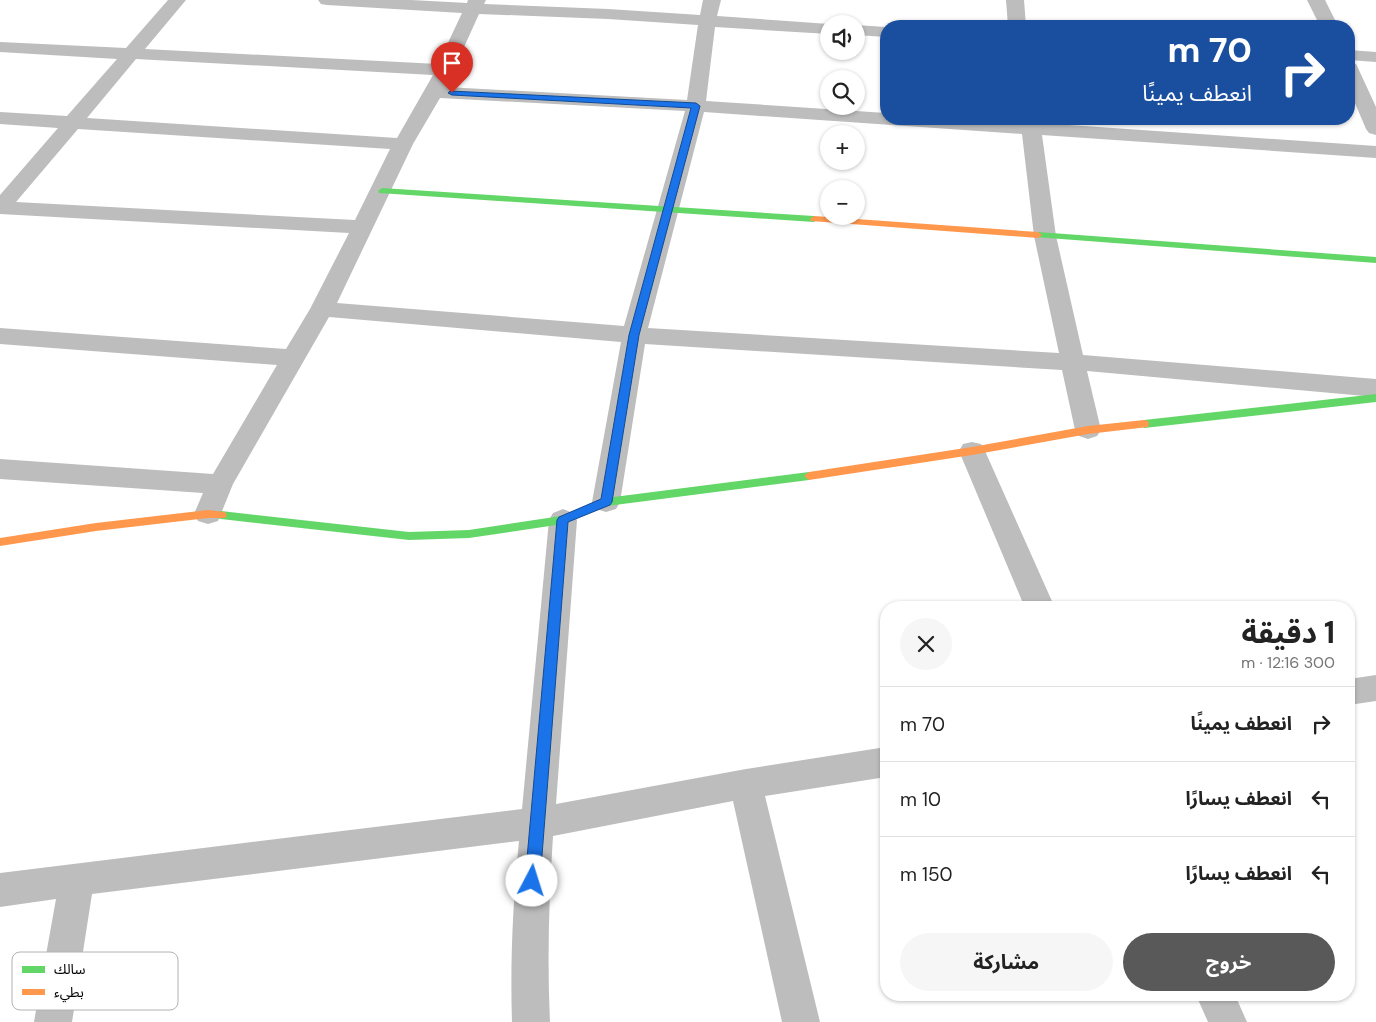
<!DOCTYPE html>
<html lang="ar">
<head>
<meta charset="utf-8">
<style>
	:root { --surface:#fff; --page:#f6f6f6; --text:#222; --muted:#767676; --line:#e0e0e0; --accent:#595959 }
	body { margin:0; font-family:"DM Sans","Noto Sans Arabic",sans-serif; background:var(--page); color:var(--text); direction:rtl; height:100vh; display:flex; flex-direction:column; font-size:19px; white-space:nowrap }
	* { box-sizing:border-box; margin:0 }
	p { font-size:16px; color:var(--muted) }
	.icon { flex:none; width:28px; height:28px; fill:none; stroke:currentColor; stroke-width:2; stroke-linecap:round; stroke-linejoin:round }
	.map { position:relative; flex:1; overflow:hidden; direction:ltr }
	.drawer { position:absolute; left:880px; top:601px; width:475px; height:400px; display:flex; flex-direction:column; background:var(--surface); border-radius:20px; box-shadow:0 1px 4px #0004; direction:rtl }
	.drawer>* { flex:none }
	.banner { position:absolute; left:880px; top:20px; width:475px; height:105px; border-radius:20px; box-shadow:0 1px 4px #0004; direction:rtl; background:#1a4fa0; color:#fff; overflow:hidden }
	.tools { position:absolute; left:820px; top:15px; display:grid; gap:10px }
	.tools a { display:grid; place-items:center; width:45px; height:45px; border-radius:50%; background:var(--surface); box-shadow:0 1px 4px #0004; font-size:25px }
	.pin { position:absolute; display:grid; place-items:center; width:42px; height:42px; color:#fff; margin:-51px -21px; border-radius:50% 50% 50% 0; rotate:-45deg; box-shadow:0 0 5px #0007 }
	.pin .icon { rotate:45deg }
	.me { position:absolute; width:55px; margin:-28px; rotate:5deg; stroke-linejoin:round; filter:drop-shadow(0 0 4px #0008) }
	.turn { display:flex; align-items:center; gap:18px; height:105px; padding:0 20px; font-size:22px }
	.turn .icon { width:65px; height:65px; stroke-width:2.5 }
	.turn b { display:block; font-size:35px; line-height:42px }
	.round { display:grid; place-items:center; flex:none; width:52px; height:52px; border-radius:26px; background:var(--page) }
	.overview { display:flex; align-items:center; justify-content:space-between; height:85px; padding:0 20px }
	h1 { font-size:30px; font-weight:700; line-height:38px }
	.cta { display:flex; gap:10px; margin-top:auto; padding:10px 20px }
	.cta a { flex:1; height:58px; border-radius:30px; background:var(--accent); color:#fff; font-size:20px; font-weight:700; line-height:58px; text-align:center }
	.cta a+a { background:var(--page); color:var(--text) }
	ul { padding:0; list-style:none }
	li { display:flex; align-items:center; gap:15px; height:75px; padding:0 20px; border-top:1px solid var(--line) }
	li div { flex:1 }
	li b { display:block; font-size:19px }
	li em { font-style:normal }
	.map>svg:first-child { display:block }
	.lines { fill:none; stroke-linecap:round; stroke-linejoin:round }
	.street { fill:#bdbdbd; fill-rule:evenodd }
	.fast { fill:#63d668; fill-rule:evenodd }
	.slow { fill:#ff974d; fill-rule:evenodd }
	.route { fill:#1a73e8; stroke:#114b97 }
	.key { fill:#fff; stroke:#b2b2b2; stroke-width:1 }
	.key-label { font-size:14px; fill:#000 }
</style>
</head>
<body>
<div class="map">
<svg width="1376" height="1022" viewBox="0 0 1376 1022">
	<rect width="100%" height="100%" fill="#fff"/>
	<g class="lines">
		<!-- street -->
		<g class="street">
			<path d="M168 0H186L145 49 438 64 462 13 327 5 321 4 318 0H411L467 3 468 0H486L484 4 608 9 700 15 703 0H721L717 16 829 24V34L715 27 706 101 886 113V119H971L1021 122 1020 119H1040V123L1376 146V158L1042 135 1056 236 1083 355 1376 379V397L1087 371 1101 430 1097 436 1088 439 1079 436 1075 430 1062 370 645 344 620 502 616 509 606 512 596 509 592 502 621 342 329 317 233 484 218 521 208 524 198 521 194 514 203 493 0 479V459L213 474 277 365 0 344V328L286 349 310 309 349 233 0 214V195L58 128 0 124V112L67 116 117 59 0 52V42L126 48ZM479 14 608 19 698 25 687 100 446 87ZM136 59 433 75 397 138 87 118ZM440 98 685 111 624 326 337 303 413 144ZM704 112 1022 134 1034 236 1059 353 648 328ZM78 129 390 149 355 220 16 202Z"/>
			<polygon points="1006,0 1024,0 1026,26 1008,26"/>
			<polygon points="1307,0 1325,0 1338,26 1320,26"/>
			<polygon points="856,25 886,27 886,37 856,35"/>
			<polygon points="1349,50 1376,52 1376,62 1349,60"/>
			<polygon points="1349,63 1356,64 1358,68 1376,107 1376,135 1369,133 1366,129 1349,89"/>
			<polygon points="972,442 981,444 985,451 1055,608 1025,608 959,451 963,444"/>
			<path d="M563 509 573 513 577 520 556 804 746 769 886 747V777L765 796 820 1022H782L733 801 553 836C549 898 547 960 550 1022H512C510 961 513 901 519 841L92 894 72 1022H34L56 899 0 907V873L522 809 549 520 553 513Z"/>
			<polygon points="1376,675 1376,701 1349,705 1349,679"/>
			<polygon points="1196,995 1235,995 1247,1022 1208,1022"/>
		</g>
		<!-- fast -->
		<g class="fast">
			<polygon points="382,188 814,216 818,219 814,222 379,193 378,191"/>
			<polygon points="1038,232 1376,257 1376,263 1035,237 1034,235"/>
			<polygon points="1376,394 1376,402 1144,428 1139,424 1144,420"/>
			<polygon points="809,472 814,476 809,480 607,506 563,524 469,538 409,540 221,519 217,518 215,515 217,512 221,511 409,532 469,530 561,516 606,498"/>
		</g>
		<!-- slow -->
		<g class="slow">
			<polygon points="814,216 1038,232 1042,235 1038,238 811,221 810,219"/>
			<polygon points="1144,420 1148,421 1149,424 1148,427 1088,434 972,455 809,480 804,476 809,472 972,447 1088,426"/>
			<polygon points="208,510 225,512 227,515 225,518 208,518 96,531 0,546 0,538 96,523"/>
		</g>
	</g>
	<!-- route -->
	<polygon class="route" points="450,91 696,103 700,106 639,335 612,502 610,505 568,522 540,881 538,886 532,888 527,886 525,881 557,520 559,517 601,499 629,335 691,108 452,95 448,93"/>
	<!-- legend -->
	<rect x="12" y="952" width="166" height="58" rx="8" class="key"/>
	<rect x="22" y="966" width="23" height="7" fill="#63d668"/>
	<rect x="22" y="989" width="23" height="6" fill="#ff974d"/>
	<g class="key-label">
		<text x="54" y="974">سالك</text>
		<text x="54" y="997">بطيء</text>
	</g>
</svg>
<div class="tools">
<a><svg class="icon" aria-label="sound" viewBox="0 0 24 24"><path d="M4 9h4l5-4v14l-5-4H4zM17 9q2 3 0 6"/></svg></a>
<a><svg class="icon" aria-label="search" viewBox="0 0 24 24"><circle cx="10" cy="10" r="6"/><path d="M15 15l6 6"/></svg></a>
<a>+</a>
<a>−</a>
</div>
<div class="pin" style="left:452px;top:93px;background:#d93025"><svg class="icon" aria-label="arrive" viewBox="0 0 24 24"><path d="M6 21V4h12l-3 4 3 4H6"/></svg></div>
<svg class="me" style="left:532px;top:881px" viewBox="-20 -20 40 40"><circle r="19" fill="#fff"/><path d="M0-13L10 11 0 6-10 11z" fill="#1a73e8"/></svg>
<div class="banner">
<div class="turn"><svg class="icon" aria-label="right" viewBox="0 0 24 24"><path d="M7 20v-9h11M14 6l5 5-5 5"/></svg><div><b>70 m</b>انعطف يمينًا</div></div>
</div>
<section class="drawer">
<div class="overview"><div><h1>1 دقيقة</h1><p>300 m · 12:16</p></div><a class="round"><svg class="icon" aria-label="close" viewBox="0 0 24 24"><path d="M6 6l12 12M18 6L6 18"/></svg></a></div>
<ul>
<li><svg class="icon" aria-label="right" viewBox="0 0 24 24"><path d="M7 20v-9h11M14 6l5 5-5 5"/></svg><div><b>انعطف يمينًا</b></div><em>70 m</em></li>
<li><svg class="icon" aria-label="left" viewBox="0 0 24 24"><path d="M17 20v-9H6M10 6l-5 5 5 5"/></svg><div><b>انعطف يسارًا</b></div><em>10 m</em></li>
<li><svg class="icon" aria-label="left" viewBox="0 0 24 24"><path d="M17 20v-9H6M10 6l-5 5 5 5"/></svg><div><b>انعطف يسارًا</b></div><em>150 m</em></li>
</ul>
<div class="cta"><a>خروج</a><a>مشاركة</a></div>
</section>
</div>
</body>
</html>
